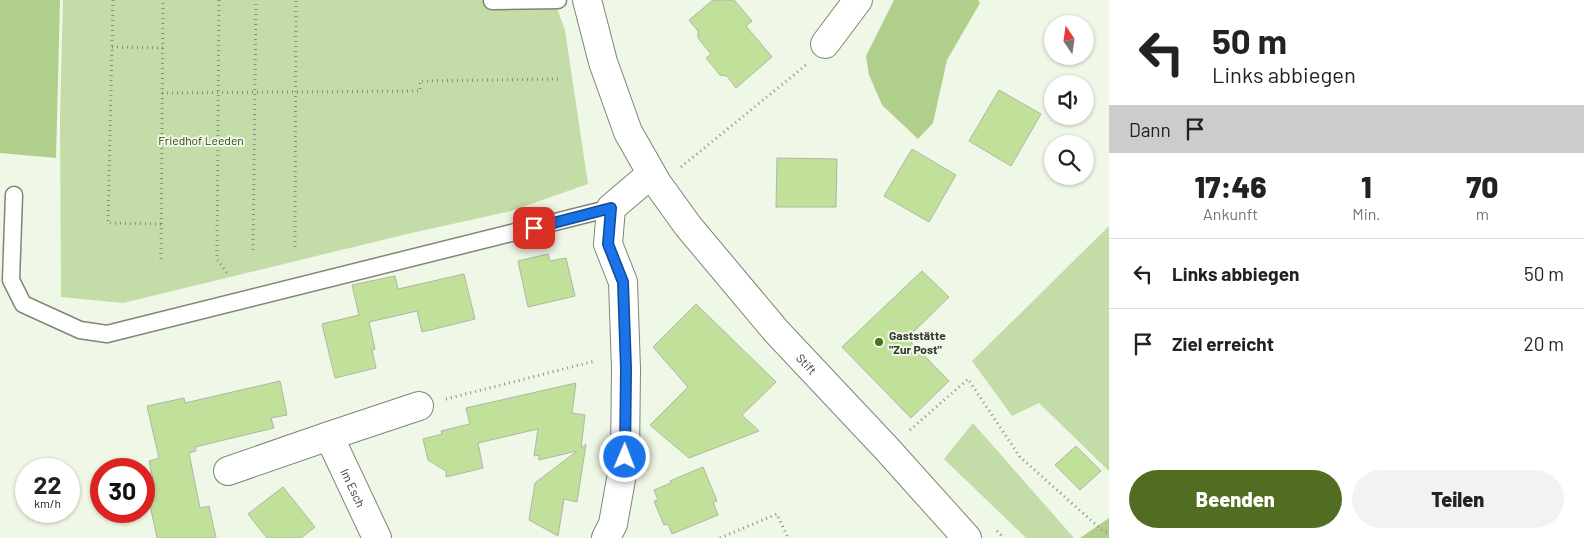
<!DOCTYPE html>
<html lang="de">
<head>
<meta charset="utf-8">
<style>
	:root { --surface:#fff; --page:#f2f2f2; --text:#222; --muted:#767676; --line:#e0e0e0; --accent:#506d21 }
	body { margin:0; font-family:Barlow,sans-serif; background:var(--page); color:var(--text); height:100vh; display:flex; flex-direction:column; font-size:19px; white-space:nowrap }
	* { box-sizing:border-box; margin:0 }
	p { font-size:16px; color:var(--muted) }
	.icon { flex:none; width:28px; height:28px; fill:none; stroke:currentColor; stroke-width:2; stroke-linecap:round; stroke-linejoin:round }
	.map { position:relative; flex:1; overflow:hidden }
	.panel { display:flex; flex-direction:column; background:var(--surface); width:475px }
	.panel>* { flex:none }
	.guide { background:#fff; color:var(--text); overflow:hidden }
	.needle { width:32px; rotate:347deg }
	.controls { position:absolute; left:1044px; top:15px; display:grid; gap:10px }
	.controls a { display:grid; place-items:center; width:50px; height:50px; border-radius:50%; background:var(--surface); box-shadow:0 1px 4px #0004; font-size:25px }
	.speed { position:absolute; left:15px; top:458px; display:flex; gap:10px; font-size:25px; font-weight:700; text-align:center }
	.speed>* { display:grid; place-content:center; width:65px; height:65px; border-radius:50%; background:var(--surface); box-shadow:0 1px 4px #0004; line-height:1 }
	.speed small { font-size:12px; font-weight:400 }
	.speed .limit { border:8px solid #d22; background:#fff; color:#111 }
	.pin { position:absolute; display:grid; place-items:center; width:42px; height:42px; color:#fff; margin:-21px; border-radius:10px; box-shadow:0 2px 8px #0006 }
	.me { position:absolute; width:55px; margin:-28px; rotate:1deg; stroke-linejoin:round; filter:drop-shadow(0 0 4px #0008) }
	.turn { display:flex; align-items:center; gap:18px; height:105px; padding:0 20px; font-size:22px }
	.turn .icon { width:65px; height:65px; stroke-width:2.5 }
	.turn b { display:block; font-size:35px; line-height:42px }
	.then { display:flex; align-items:center; height:48px; padding:0 20px; background:#0003; gap:10px; font-size:19px }
	.eta { display:flex; justify-content:space-evenly; align-items:center; height:85px; text-align:center }
	.eta b { font-size:30px; font-weight:800; line-height:35px }
	.action { display:flex; gap:10px; margin-top:auto; padding:10px 20px }
	.action a { flex:1; height:58px; border-radius:30px; background:var(--accent); color:#fff; font-size:20px; font-weight:800; line-height:58px; text-align:center }
	.action a+a { background:var(--page); color:var(--text) }
	ul { padding:0; list-style:none }
	li { display:flex; align-items:center; gap:15px; height:70px; padding:0 20px; border-top:1px solid var(--line) }
	li div { flex:1 }
	li b { display:block; font-size:19px }
	li em { font-style:normal }
	main { display:flex; flex:1; min-height:0 }
	.map>svg:first-child { display:block }
	.green { fill:#c4dca8 }
	.forest { fill:#b0cf8a }
	.building { fill:#c1e19b; stroke:#afb6a6 }
	.lines { fill:none; stroke-linecap:round; stroke-linejoin:round }
	.service-casing { stroke:#7f8677; stroke-width:19 }
	.minor-casing { stroke:#7f8677; stroke-width:30 }
	.secondary-casing { stroke:#7f8677; stroke-width:30 }
	.path { stroke:#8a8f84; stroke-width:3; stroke-dasharray:1 4; stroke-linecap:butt }
	.service { stroke:#fff; stroke-width:16 }
	.minor { stroke:#fff; stroke-width:28 }
	.secondary { stroke:#fff; stroke-width:28 }
	.route-casing { stroke:#114b97; stroke-width:12 }
	.route { stroke:#1a73e8; stroke-width:9 }
	.poi-dot { fill:#506d21; stroke:#eff7e6; stroke-width:2 }
	.labels { text-anchor:middle; dominant-baseline:central; stroke-width:4; stroke-linejoin:round; paint-order:stroke }
	.park-label { font-size:12px; fill:#2e4110; stroke:#eff7e6 }
	.poi-label { font-size:12px; font-weight:bold; fill:#343731; stroke:#eff7e6; text-anchor:start }
	.street-label { font-size:12px; fill:#343731; stroke:#eff7e6 }
</style>
</head>
<body>
<main>
<div class="map">
<svg width="1109" height="538" viewBox="0 0 1109 538">
	<rect width="100%" height="100%" fill="#eff7e6"/>
	<!-- green -->
	<g class="green">
		<polygon points="63,0 554,0 565,30 588,184 511,211 407,234 123,303 61,297 60,117"/>
		<polygon points="1109,226 1109,471 1039,403 1012,416 972,361"/>
		<polygon points="973,423 1074,538 1026,538 944,459"/>
	</g>
	<!-- forest -->
	<g class="forest">
		<polygon points="0,0 60,0 56,158 0,153"/>
		<polygon points="894,0 978,0 980,3 947,60 933,123 918,139 882,105 869,75 866,56"/>
		<polygon points="1109,518 1109,538 1080,538"/>
	</g>
	<!-- building -->
	<g class="building">
		<polygon points="713,0 734,0 752,21 746,26 772,57 736,88 727,76 720,75 706,58 711,54 698,38 698,31 689,20"/>
		<polygon points="999,90 1041,114 1011,166 969,141"/>
		<polygon points="912,149 956,175 929,222 884,196"/>
		<polygon points="777,158 837,159 836,207 776,207"/>
		<polygon points="548,254 550,261 566,258 575,296 528,307 518,261"/>
		<polygon points="922,271 949,297 907,338 949,381 911,418 842,347"/>
		<polygon points="464,274 475,319 422,332 417,311 369,322 375,349 372,350 376,368 335,378 322,324 359,315 352,285 395,276 398,289"/>
		<polygon points="696,304 776,382 742,415 759,431 689,458 650,425 688,387 653,347"/>
		<polygon points="280,381 287,415 271,418 274,428 195,447 196,451 189,453 200,508 209,506 216,538 157,538 147,491 155,489 149,461 159,458 147,406 184,398 185,403"/>
		<polygon points="576,383 572,413 585,415 581,448 586,444 577,502 564,499 558,536 529,520 535,483 577,451 539,460 539,455 534,456 538,429 478,443 483,468 446,477 446,471 428,460 423,439 442,434 441,431 470,424 466,408"/>
		<polygon points="1076,446 1101,471 1080,490 1055,465"/>
		<polygon points="703,467 717,501 713,502 718,515 672,534 668,524 664,525 654,501 658,500 654,490 671,483 670,481"/>
		<polygon points="283,487 315,527 301,538 267,538 248,514"/>
	</g>
	<g class="lines">
		<defs>
			<g id="service">
				<polyline points="492,1 558,0"/>
				<polyline points="14,195 11,280 23,304 80,330 107,334 611,208"/>
			</g>
			<g id="minor">
				<polyline points="825,44 858,0"/>
				<polyline points="329,436 419,406"/>
				<path id="s1" d="M228 471 329 436 377 538"/>
				<polyline points="606,538 613,524 625,457 626,369 623,282 608,244 611,208 651,174"/>
			</g>
			<g id="secondary">
				<path id="s2" d="M587 0 603 62 628 132 657 183 688 226 776 331 887 449 967 538"/>
			</g>
		</defs>
		<!-- service casing -->
		<use href="#service" class="service-casing"/>
		<!-- minor casing -->
		<use href="#minor" class="minor-casing"/>
		<!-- secondary casing -->
		<use href="#secondary" class="secondary-casing"/>
		<!-- path -->
		<g class="path">
			<polyline points="113,0 108,223 161,224"/>
			<polyline points="219,0 217,259 229,276"/>
			<polyline points="112,47 163,48"/>
			<polyline points="162,93 420,91 420,81 559,79"/>
			<polyline points="681,167 806,65"/>
			<polyline points="295,247 296,0"/>
			<polyline points="253,250 256,0"/>
			<polyline points="161,259 163,0"/>
			<polyline points="446,399 595,361"/>
			<polyline points="910,430 968,379 1020,457 1103,531 1109,533"/>
			<polyline points="997,531 1004,538"/>
			<polyline points="720,538 777,514 788,538"/>
		</g>
		<!-- service -->
		<use href="#service" class="service"/>
		<!-- minor -->
		<use href="#minor" class="minor"/>
		<!-- secondary -->
		<use href="#secondary" class="secondary"/>
	</g>
	<g class="lines">
		<defs>
			<polyline id="route" points="534,228 611,208 608,244 623,282 626,369 625,457"/>
		</defs>
		<!-- route casing -->
		<use href="#route" class="route-casing"/>
		<!-- route -->
		<use href="#route" class="route"/>
	</g>
	<!-- markers -->
	<circle class="poi-dot" cx="879" cy="342" r="5"/>
	<g class="labels">
		<!-- park labels -->
		<g class="park-label">
			<text x="201" y="140">Friedhof Leeden</text>
		</g>
		<!-- poi labels -->
		<g class="poi-label">
			<text x="889" y="335">Gaststätte<tspan x="889" dy="14">"Zur Post"</tspan></text>
		</g>
		<!-- street labels -->
		<g class="street-label">
			<text stroke="none"><textPath href="#s2" startOffset="432">Stift</textPath></text>
			<text stroke="none"><textPath href="#s1" startOffset="164">Im Esch</textPath></text>
		</g>
	</g>
</svg>
<div class="controls">
<a><svg class="needle" viewBox="-14 -14 28 28"><path d="M0-13l5 13h-10z" fill="#e53935"/><path d="M0 13l5-13h-10z" fill="#767676"/></svg></a>
<a><svg class="icon" aria-label="sound" viewBox="0 0 24 24"><path d="M4 9h4l5-4v14l-5-4H4zM17 9q2 3 0 6"/></svg></a>
<a><svg class="icon" aria-label="search" viewBox="0 0 24 24"><circle cx="10" cy="10" r="6"/><path d="M15 15l6 6"/></svg></a>
</div>
<div class="speed"><div>22<small>km/h</small></div><div class="limit">30</div></div>
<div class="pin" style="left:534px;top:228px;background:#d93025"><svg class="icon" aria-label="arrive" viewBox="0 0 24 24"><path d="M6 21V4h12l-3 4 3 4H6"/></svg></div>
<svg class="me" style="left:625px;top:457px" viewBox="-20 -20 40 40"><circle r="17" fill="#1a73e8" stroke="#fff" stroke-width="3"/><path d="M0-11L8 9 0 5-8 9z" fill="#fff"/></svg>
</div>
<section class="panel">
<div class="guide">
<div class="turn"><svg class="icon" aria-label="left" viewBox="0 0 24 24"><path d="M17 20v-9H6M10 6l-5 5 5 5"/></svg><div><b>50 m</b>Links abbiegen</div></div>
<div class="then">Dann<svg class="icon" aria-label="arrive" viewBox="0 0 24 24"><path d="M6 21V4h12l-3 4 3 4H6"/></svg></div>
</div>
<div class="eta">
<div><b>17:46</b><p>Ankunft</p></div>
<div><b>1</b><p>Min.</p></div>
<div><b>70</b><p>m</p></div>
</div>
<ul>
<li><svg class="icon" aria-label="left" viewBox="0 0 24 24"><path d="M17 20v-9H6M10 6l-5 5 5 5"/></svg><div><b>Links abbiegen</b></div><em>50 m</em></li>
<li><svg class="icon" aria-label="arrive" viewBox="0 0 24 24"><path d="M6 21V4h12l-3 4 3 4H6"/></svg><div><b>Ziel erreicht</b></div><em>20 m</em></li>
</ul>
<div class="action"><a>Beenden</a><a>Teilen</a></div>
</section>
</main>
</body>
</html>
